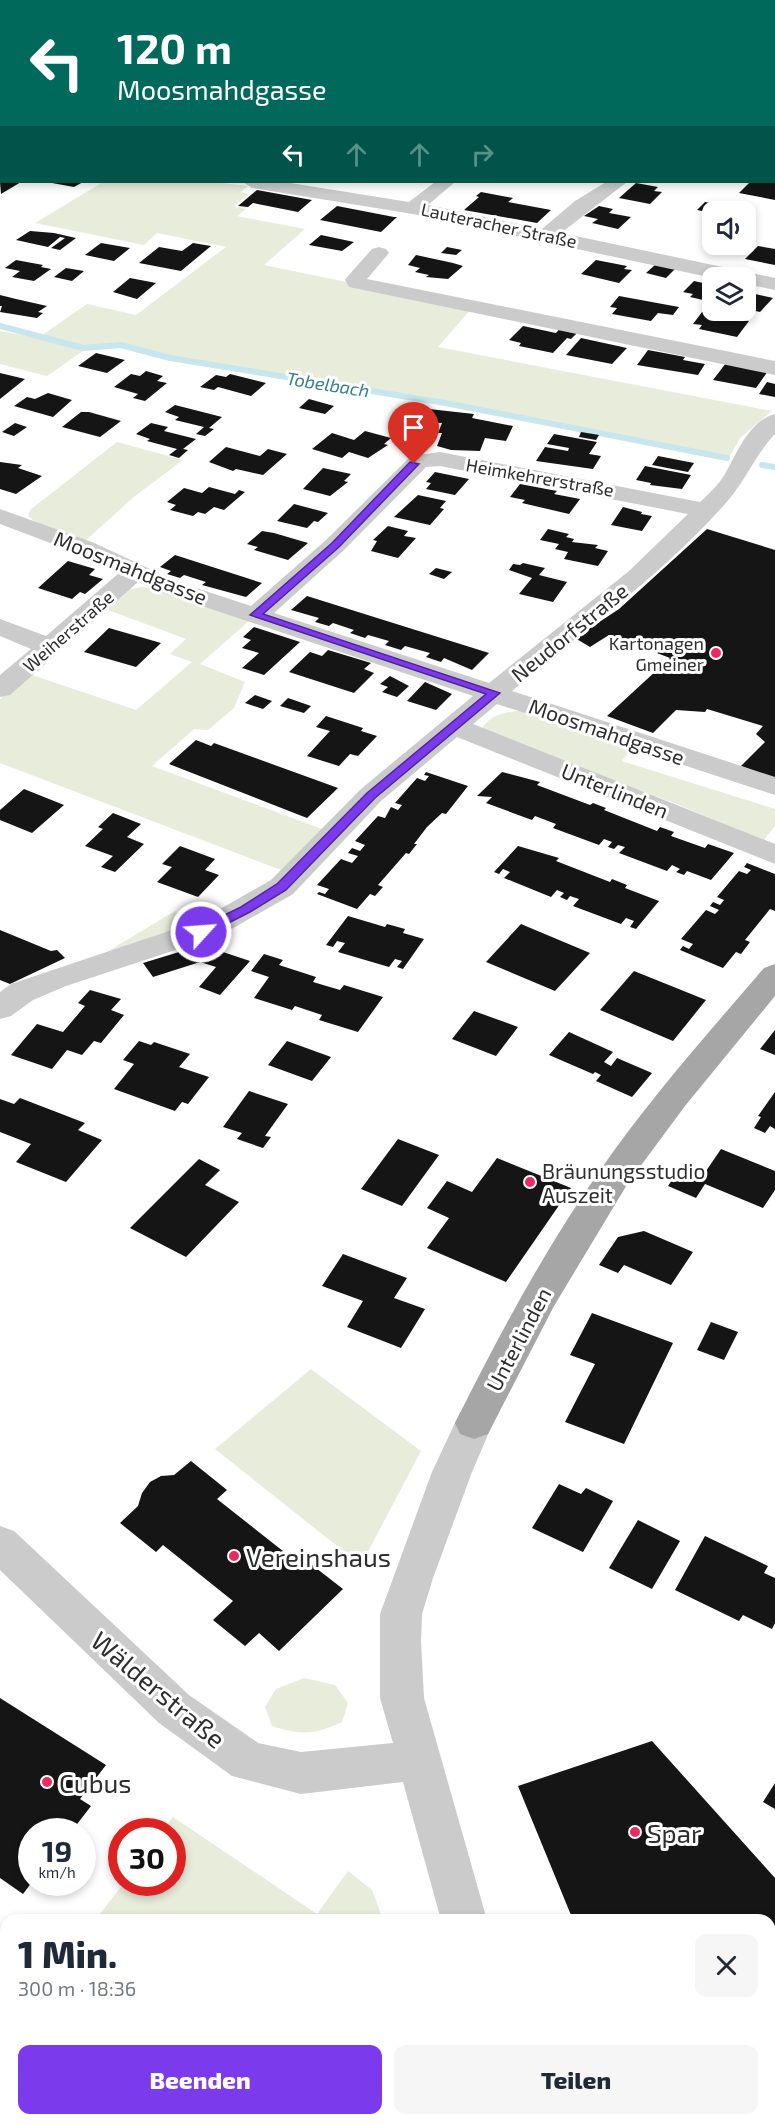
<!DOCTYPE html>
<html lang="de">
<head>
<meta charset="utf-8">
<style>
	:root { --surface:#fff; --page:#f6f6f7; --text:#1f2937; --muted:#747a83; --accent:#7c3aed }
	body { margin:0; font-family:"Exo 2",sans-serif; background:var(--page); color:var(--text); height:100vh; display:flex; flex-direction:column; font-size:22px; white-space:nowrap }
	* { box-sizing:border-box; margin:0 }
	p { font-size:20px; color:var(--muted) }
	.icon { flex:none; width:33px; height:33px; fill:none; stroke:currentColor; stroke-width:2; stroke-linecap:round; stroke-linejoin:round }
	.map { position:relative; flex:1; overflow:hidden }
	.panel { position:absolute; left:0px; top:1914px; width:776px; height:212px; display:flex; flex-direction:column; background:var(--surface); border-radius:18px 18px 0 0; box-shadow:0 3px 9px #0003 }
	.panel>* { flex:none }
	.hud { position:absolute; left:0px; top:0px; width:776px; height:183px; box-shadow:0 3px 9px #0003; background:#00695c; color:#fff; overflow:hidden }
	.fabs { position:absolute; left:702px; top:201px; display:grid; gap:12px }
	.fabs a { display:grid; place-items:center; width:54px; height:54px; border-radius:12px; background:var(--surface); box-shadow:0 3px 9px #0003; font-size:30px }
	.speed { position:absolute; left:18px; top:1818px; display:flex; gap:12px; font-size:30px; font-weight:700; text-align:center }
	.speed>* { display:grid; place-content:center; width:78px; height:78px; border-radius:50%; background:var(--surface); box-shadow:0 3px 9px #0003; line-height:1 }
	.speed small { font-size:15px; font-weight:400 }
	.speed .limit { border:9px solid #d22; background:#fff; color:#111 }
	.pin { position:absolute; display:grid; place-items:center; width:51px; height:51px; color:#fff; margin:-62px -26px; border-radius:50% 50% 50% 0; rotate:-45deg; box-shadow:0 0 6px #0007 }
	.pin .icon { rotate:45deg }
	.me { position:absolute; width:66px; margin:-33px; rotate:64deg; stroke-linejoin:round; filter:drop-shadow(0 0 4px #0008) }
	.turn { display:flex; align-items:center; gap:21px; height:126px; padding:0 18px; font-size:27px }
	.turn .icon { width:78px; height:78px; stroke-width:2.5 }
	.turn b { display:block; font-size:42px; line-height:51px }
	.lanes { display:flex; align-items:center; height:57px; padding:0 18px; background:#0003; justify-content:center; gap:30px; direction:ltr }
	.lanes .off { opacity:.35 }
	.round { display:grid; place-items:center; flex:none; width:63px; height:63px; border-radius:12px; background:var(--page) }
	.summary { display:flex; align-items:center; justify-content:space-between; height:102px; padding:0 18px }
	h1 { font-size:36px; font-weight:800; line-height:45px }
	.action { display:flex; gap:12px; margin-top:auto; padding:12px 18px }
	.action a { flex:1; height:69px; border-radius:12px; background:var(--accent); color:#fff; font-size:24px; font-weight:800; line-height:69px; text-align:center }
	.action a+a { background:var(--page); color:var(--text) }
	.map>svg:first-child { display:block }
	.green { fill:#e8ecdb }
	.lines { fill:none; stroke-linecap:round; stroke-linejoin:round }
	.stream { stroke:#c7e6ed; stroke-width:6 }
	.building { fill:#151515 }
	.minor { fill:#cbcbcb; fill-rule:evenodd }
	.major { fill:#a6a6a6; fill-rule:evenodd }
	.route { fill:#7c3aed; stroke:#51269a; stroke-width:1.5 }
	.poi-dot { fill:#eb2a62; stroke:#fff; stroke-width:2 }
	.labels { text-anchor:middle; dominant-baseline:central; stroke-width:6; stroke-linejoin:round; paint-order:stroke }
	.far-street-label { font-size:18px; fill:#2e2e2e; stroke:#fff }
	.far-water-label { font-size:18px; font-style:italic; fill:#377e8c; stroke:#fff }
	.far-poi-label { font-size:18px; fill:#2e2e2e; stroke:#fff; text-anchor:end }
	.street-label { font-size:21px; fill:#2e2e2e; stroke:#fff }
	.poi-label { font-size:21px; fill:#2e2e2e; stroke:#fff; text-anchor:start }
	.near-poi-label { font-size:26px; fill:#2e2e2e; stroke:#fff; text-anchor:start }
	.near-street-label { font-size:26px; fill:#2e2e2e; stroke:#fff }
</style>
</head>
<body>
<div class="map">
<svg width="775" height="2125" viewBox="0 0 775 2125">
	<rect width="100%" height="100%" fill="#fff"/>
	<!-- green -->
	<g class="green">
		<polygon points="103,182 213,182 248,186 241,192 249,194 234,206 246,209 237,216 305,229 264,265 472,308 438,347 772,411 740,438 729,458 445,402 284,378 170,358 121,345 90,346 47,376 0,364 0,331 38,338 87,304 136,315 226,247 157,233 144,245 35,223"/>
		<polygon points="117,442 183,460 135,496 85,541 34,521 28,516 30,510"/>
		<polygon points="142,587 153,588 249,621 200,664 245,682 234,708 208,730 194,729 152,766 325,830 281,870 0,763 0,699 29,674 136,710 192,662 170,654 186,639 103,608 127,590"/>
		<path d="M521 711 632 747 622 761 775 809V826L763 841 679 805 481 731C487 716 505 711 521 711Z"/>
		<polygon points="175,911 202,920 124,949 110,950"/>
		<polygon points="311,1369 421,1451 361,1565 215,1449"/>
		<path d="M304 1678 335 1685 348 1703 342 1722C314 1735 301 1735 272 1726L265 1707 276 1689Z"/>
		<polygon points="173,1817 317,1914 348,1871 372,1890 383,1920 95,1920 124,1883 172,1882 172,1832 162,1831"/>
	</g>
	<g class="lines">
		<!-- stream -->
		<g class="stream">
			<polyline points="0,326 83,348 121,345 170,358 445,403 727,458"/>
			<polyline points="762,465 775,467"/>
		</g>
	</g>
	<!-- building -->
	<g class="building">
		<polygon points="0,182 21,182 1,194"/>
		<polygon points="55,182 83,182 74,187 52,183"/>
		<polygon points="750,182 775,183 775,200 739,193"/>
		<polygon points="636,183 658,187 654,191 662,192 650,204 619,198"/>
		<polygon points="257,190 312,200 298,212 253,203 248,207 238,206"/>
		<polygon points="481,192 513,198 508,202 551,210 537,223 464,210 479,197 476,196"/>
		<polygon points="720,201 744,205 741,209 748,212 712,213 697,210 705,202 717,204"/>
		<polygon points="337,206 394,217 397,217 381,232 320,220"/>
		<polygon points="599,206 613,209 609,213 631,217 618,229 592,223 598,219 584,216"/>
		<polygon points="30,231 54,233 76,238 60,250 51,248 65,238 60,237 48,247 16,240"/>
		<polygon points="321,235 354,242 342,251 309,245"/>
		<polygon points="101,243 130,248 114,261 85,255"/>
		<polygon points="193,243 211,246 181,271 139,263 159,247 182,251"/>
		<polygon points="758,246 775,249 775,265 745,259"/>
		<polygon points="447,247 462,250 456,255 441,253"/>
		<polygon points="416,255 453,263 463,266 448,279 426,277 429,275 415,272 420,268 408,265"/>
		<polygon points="16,260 43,265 41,267 51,269 34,281 12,277 20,271 5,268"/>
		<polygon points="596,260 627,266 624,269 632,270 619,283 581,274"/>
		<polygon points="656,264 676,268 666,278 646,273"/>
		<polygon points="66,268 84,271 72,281 54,277"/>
		<polygon points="130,278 156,283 137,299 113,292"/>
		<polygon points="694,281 712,285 712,302 690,297 693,294 683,292"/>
		<polygon points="746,292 773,298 760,312 746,309"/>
		<polygon points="0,295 16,299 47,306 38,312 43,313 37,318 0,312 2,306 0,306"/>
		<polygon points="619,296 679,307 673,315 658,313 651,321 612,314 617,308 610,307"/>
		<polygon points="702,312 749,321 737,337 699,329 702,325 693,324"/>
		<polygon points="523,326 556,333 561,327 579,331 571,339 567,338 553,353 519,346 521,343 509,340"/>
		<polygon points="581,338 627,348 612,364 566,355"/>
		<polygon points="648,350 685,357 683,360 705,364 698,375 637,365"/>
		<polygon points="96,353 125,360 107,373 78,366"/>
		<polygon points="726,363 768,371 756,388 713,380"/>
		<polygon points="146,371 163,376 157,381 167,383 145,401 133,398 138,394 114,387 131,374 140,376"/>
		<polygon points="0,373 25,379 0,399"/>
		<polygon points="230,374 266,383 251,396 218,387 214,390 200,387 216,375 226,377"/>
		<polygon points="767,382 775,384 775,397 759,394"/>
		<polygon points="48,393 72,400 53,417 14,406 27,397 35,399"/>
		<polygon points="309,399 334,406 325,414 299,408"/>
		<polygon points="175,405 222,417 209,428 214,429 205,436 196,434 204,427 175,420 179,417 165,412"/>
		<polygon points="429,409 474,414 472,418 513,426 506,441 485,438 480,451 451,450 437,446 442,433 438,433 442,423 423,422"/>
		<polygon points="81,412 89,412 121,421 100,437 62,427"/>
		<polygon points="15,423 27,427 14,436 2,432"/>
		<polygon points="151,423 168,427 164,431 196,439 183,449 188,450 179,458 169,455 177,449 147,441 150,439 136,434"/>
		<polygon points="365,431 391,438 384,444 388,445 368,458 349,452 342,458 312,449 332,433 354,440"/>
		<polygon points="581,432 599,435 596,440 579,437"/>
		<polygon points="554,434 597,442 589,454 601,456 593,469 536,461 545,447 568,451 569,448 547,444"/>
		<polygon points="226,447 260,456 268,449 287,454 263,475 236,469 233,471 209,462"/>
		<polygon points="658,456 694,463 688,472 652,465"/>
		<polygon points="0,462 22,465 18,468 42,476 16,494 0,489"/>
		<polygon points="645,466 691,475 682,489 650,485 651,483 636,480"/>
		<polygon points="323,468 351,474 344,481 348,482 330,496 303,489"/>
		<polygon points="435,472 469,479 455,495 426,489 431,483 426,482"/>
		<polygon points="520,484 557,491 554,494 580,499 569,514 522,503 525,500 510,497"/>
		<polygon points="209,487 235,494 239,490 245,492 224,510 214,507 205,514 198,512 193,516 170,510 176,505 167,502 184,488 202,493"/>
		<polygon points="418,495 446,501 440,508 444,509 430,525 394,517"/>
		<polygon points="294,504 328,513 318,522 314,521 307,528 277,521"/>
		<polygon points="623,507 642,512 641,514 652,516 642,531 611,525"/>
		<polygon points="388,526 408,531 404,536 416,538 398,558 371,551 377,541 373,540"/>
		<polygon points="548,529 569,534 566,537 574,539 572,542 598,545 595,548 608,551 598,566 564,559 568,552 555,549 559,544 540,540"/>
		<polygon points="707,529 775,550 775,779 741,766 765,742 756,734 763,726 707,709 705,712 676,710 653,733 607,716 670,658 609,635 590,647 575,638 619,609"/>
		<polygon points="262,531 274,533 308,543 288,560 254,550 258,547 247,544"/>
		<polygon points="175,555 262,583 246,597 202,585 206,582 184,575 180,578 167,574 171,571 160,567"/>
		<polygon points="68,561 95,569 89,575 103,579 85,594 80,592 72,599 38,588"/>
		<polygon points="523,563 545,568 539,575 567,582 553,602 519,594 532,578 509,570 513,564 520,565"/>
		<polygon points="436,568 452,572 444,579 429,574"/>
		<polygon points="307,596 489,653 472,670 444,658 441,662 426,657 430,653 405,646 401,650 385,645 389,641 368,635 365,638 350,633 354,630 333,623 329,626 315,622 319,618 291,610"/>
		<polygon points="254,627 300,642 264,675 242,668 259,653 242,648 251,640 243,637"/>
		<polygon points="109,628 161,643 136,667 84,652"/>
		<polygon points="328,650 371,663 364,669 374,673 354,693 289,672 310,652 322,656"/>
		<polygon points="390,676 409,686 397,697 382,692 388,687 380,684"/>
		<polygon points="425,682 452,694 436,710 407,701"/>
		<polygon points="255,695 272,701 263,709 245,703"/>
		<polygon points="288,698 311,706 304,713 280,706"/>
		<polygon points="326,716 363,728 361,731 377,736 358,756 350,754 339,766 307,756 330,731 316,727"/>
		<polygon points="196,740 211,746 214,743 338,788 307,818 169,764"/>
		<polygon points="426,772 468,786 446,814 442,813 427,827 414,844 417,844 409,854 406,853 378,885 383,887 375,896 370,894 357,909 317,894 319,892 325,894 329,889 317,885 341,859 352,863 358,856 348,853 352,848 360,851 365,845 355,841 378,816 385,818 391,807 398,810 402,805 395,803 417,778 425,781 429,776 424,775"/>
		<polygon points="502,772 540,782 537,785 590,805 593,803 606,808 604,810 657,831 660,827 674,832 671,836 705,848 708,844 734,853 711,880 687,871 684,875 676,872 680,869 672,865 667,871 619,853 625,847 618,845 614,849 608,847 612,842 604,839 599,845 553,828 556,824 535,816 532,820 486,803 492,797 477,796"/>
		<polygon points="24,789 64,805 32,833 0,820 0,810"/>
		<polygon points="113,813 141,824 127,837 144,844 115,872 101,867 113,856 85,846 103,829 98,827"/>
		<polygon points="180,846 215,859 205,870 219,875 198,897 157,882 172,867 162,864"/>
		<polygon points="518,846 559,858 556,861 610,882 612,879 627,885 625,888 659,901 636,929 630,927 634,921 626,918 621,924 573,906 579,899 570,896 567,900 560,897 564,893 557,890 551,897 504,878 510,872 503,869 499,874 494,872"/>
		<polygon points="747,863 775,874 775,911 770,909 745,940 750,942 741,954 736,952 723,968 680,950 683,946 689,949 693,944 681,939 706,910 715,914 719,910 710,906 713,902 720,905 724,900 717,897 739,871 747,874 751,870 744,867"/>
		<polygon points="348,916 385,927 387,924 405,929 403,933 424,939 403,969 397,967 402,961 395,959 389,967 338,952 345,943 337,941 333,947 326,945"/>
		<polygon points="521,924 590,953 555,991 486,962"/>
		<polygon points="0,930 51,951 57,950 65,958 10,984 0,980"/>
		<polygon points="202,945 250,961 220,995 199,987 216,967 200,962 153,977 143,963"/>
		<polygon points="264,954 283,960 279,965 316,977 313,982 340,990 344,985 383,997 358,1032 319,1020 322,1015 295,1006 292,1010 254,998 269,977 251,971"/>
		<polygon points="634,971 706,1000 673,1041 600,1010"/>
		<polygon points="90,990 121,999 111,1010 124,1015 101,1043 94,1041 82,1055 67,1050 52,1069 11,1055 37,1024 63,1032 85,1006 78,1003"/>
		<polygon points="474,1011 518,1027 496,1056 452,1039"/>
		<polygon points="775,1030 775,1055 760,1049"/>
		<polygon points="569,1032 613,1052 604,1062 611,1066 617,1058 652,1073 632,1097 596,1081 601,1075 595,1072 593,1074 549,1055"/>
		<polygon points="139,1041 151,1045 154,1042 190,1054 179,1067 209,1077 188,1104 182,1102 175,1111 114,1089 134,1064 123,1060"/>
		<polygon points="287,1041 331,1057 312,1081 268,1065"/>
		<polygon points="249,1091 288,1104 265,1136 271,1137 263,1148 237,1139 242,1133 223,1127"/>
		<polygon points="775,1092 775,1129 770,1126 765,1133 754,1128 761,1117 758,1116"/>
		<polygon points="20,1098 85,1123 78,1130 102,1140 66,1182 16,1162 31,1144 0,1132 0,1099 14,1104"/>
		<polygon points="398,1139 439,1155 402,1206 361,1189"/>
		<polygon points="721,1149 775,1171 775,1190 763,1208 705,1184 696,1198 668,1186 682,1165 704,1174"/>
		<polygon points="497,1158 571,1188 506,1282 427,1248 449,1218 427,1208 447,1181 472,1192"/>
		<polygon points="199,1159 220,1170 205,1185 239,1202 186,1257 130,1228"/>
		<polygon points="644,1231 693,1252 671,1285 624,1265 618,1273 599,1265 618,1237"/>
		<polygon points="343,1254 407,1278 394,1298 425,1309 401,1348 347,1327 363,1301 322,1286"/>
		<polygon points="592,1313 673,1343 624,1444 565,1422 595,1364 570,1355"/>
		<polygon points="711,1322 738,1332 724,1360 697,1350"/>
		<polygon points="191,1461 227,1490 217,1499 302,1566 307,1561 343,1589 279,1651 259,1633 245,1646 213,1620 233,1601 163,1545 156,1552 120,1523 138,1506 142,1493 150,1482 161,1476 174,1475"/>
		<polygon points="559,1484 581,1494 586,1488 613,1501 583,1552 532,1528"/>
		<polygon points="638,1520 680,1541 652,1589 609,1568"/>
		<polygon points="705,1536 768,1566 764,1573 775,1578 775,1623 772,1629 743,1615 739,1621 675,1590"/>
		<polygon points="0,1698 106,1765 80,1799 91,1806 71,1832 32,1832 32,1882 23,1894 0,1878"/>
		<polygon points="652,1741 775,1878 775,2005 770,2007 770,1920 573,1920 518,1786"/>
		<polygon points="775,1783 775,1809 763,1802"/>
		<polygon points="775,2059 775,2125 683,2125 681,2120 770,2120 770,2061"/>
		<polygon points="0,2072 6,2076 6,2120 76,2120 85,2125 0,2125"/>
		<polygon points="254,2120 329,2120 332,2125 254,2125"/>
	</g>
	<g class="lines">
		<!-- minor -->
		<g class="minor">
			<polygon points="257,0 281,0 282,2 258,2"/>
			<polygon points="375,0 395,0 374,2"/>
			<polygon points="674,0 690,0 673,2"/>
			<rect x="0" y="142" width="2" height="10"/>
			<polygon points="0,170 2,170 0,182"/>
			<polygon points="243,182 284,182 409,202 435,182 455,182 428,205 542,229 575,201 606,182 627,182 561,233 775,278 775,290 746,284 746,278 713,278 413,214 252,188"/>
			<polygon points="379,247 386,249 389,253 367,279 775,361 775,375 349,287 345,280 348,276 372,249"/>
			<path d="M775 414V434C755 455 745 482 725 504 662 575 584 630 512 691L775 777V795L497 704 473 724 775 844V864L457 737 381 801 293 894 221 935 66 986 33 1000 11 1016 0 1019V992L11 984 199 921 271 880 361 789 473 696 160 592 138 582 10 695 0 697V675L31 649 0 636V619L46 636 119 573 74 552 0 524V509L92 542 178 582 251 606 326 540 411 456 440 452 700 502C709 494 719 484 725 474 737 453 749 421 775 414ZM440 466 688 514 629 571 489 683 274 613 344 550 426 467Z"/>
			<polygon points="474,1407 488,1412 493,1423 472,1472 433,1578 422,1614 421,1642 424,1698 487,1920 441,1920 403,1782 301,1794 232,1776 159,1723 0,1570 0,1526 14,1531 189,1695 258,1743 301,1752 393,1743 380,1698 380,1614 432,1472 460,1412"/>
			<polygon points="484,2120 534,2120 532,2125 482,2125"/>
		</g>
		<!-- major -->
		<path class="major" d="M775 964V996L685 1106 628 1183 554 1306 488 1434 474 1439 460 1434 455 1423C499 1335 546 1247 603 1166 652 1096 709 1032 764 968Z"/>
	</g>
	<!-- route -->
	<polygon class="route" points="410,462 419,464 339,547 263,614 500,693 375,798 286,890 250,912 205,935 196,935 196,929 241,907 277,884 367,793 486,694 250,615 332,543"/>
	<!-- markers -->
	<g class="poi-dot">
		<circle cx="716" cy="653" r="6"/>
		<circle cx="530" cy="1182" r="6"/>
		<circle cx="234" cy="1556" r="6"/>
		<circle cx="47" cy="1782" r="6"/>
		<circle cx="635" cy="1832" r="6"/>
	</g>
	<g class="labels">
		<!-- far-street labels -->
		<g class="far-street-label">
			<text transform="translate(499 225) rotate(12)">Lauteracher Straße</text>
			<text transform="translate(540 477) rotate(10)">Heimkehrerstraße</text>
			<text transform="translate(68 631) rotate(-41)">Weiherstraße</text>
		</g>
		<!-- far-water labels -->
		<g class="far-water-label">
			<text transform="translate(328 384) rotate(9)">Tobelbach</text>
		</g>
		<!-- far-poi labels -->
		<g class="far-poi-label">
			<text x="704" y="643">Kartonagen<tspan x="704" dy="21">Gmeiner</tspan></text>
		</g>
		<!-- street labels -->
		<g class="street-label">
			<text transform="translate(131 567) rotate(22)">Moosmahdgasse</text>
			<text transform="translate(569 632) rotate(-39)">Neudorfstraße</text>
			<text transform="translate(607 731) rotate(19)">Moosmahdgasse</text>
			<text transform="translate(615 790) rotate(22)">Unterlinden</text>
			<text transform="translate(518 1339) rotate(-62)">Unterlinden</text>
		</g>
		<!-- poi labels -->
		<g class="poi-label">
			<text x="542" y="1170">Bräunungsstudio<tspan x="542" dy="24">Auszeit</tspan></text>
		</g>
		<!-- near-poi labels -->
		<g class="near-poi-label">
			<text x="246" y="1556">Vereinshaus</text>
			<text x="59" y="1782">Cubus</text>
			<text x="647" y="1832">Spar</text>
		</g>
		<!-- near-street labels -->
		<g class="near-street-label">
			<text transform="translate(159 1689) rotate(40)">Wälderstraße</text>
		</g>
	</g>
</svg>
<div class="fabs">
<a><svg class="icon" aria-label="sound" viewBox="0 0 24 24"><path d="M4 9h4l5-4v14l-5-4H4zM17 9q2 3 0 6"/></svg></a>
<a><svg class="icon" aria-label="layers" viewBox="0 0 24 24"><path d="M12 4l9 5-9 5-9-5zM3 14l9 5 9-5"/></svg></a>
</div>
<div class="speed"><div>19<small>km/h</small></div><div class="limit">30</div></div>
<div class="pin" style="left:414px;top:464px;background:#d93025"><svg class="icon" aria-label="arrive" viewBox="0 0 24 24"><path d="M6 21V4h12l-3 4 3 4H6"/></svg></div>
<svg class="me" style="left:201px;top:932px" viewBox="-20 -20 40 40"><circle r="17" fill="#7c3aed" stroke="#fff" stroke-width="3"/><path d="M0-11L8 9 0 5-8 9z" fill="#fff"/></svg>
<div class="hud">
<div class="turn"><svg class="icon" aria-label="left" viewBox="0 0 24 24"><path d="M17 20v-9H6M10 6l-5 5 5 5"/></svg><div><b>120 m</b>Moosmahdgasse</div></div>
<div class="lanes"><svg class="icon" aria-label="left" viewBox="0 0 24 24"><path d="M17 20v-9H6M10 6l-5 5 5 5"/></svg><svg class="icon off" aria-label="ahead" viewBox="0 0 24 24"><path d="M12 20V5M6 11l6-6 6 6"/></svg><svg class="icon off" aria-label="ahead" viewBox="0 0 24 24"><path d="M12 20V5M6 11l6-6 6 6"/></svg><svg class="icon off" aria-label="right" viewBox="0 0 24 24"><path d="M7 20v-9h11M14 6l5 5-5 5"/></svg></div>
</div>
<section class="panel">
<div class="summary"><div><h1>1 Min.</h1><p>300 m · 18:36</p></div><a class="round"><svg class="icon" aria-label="close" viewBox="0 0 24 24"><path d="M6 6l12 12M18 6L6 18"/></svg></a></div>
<div class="action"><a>Beenden</a><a>Teilen</a></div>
</section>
</div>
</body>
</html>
